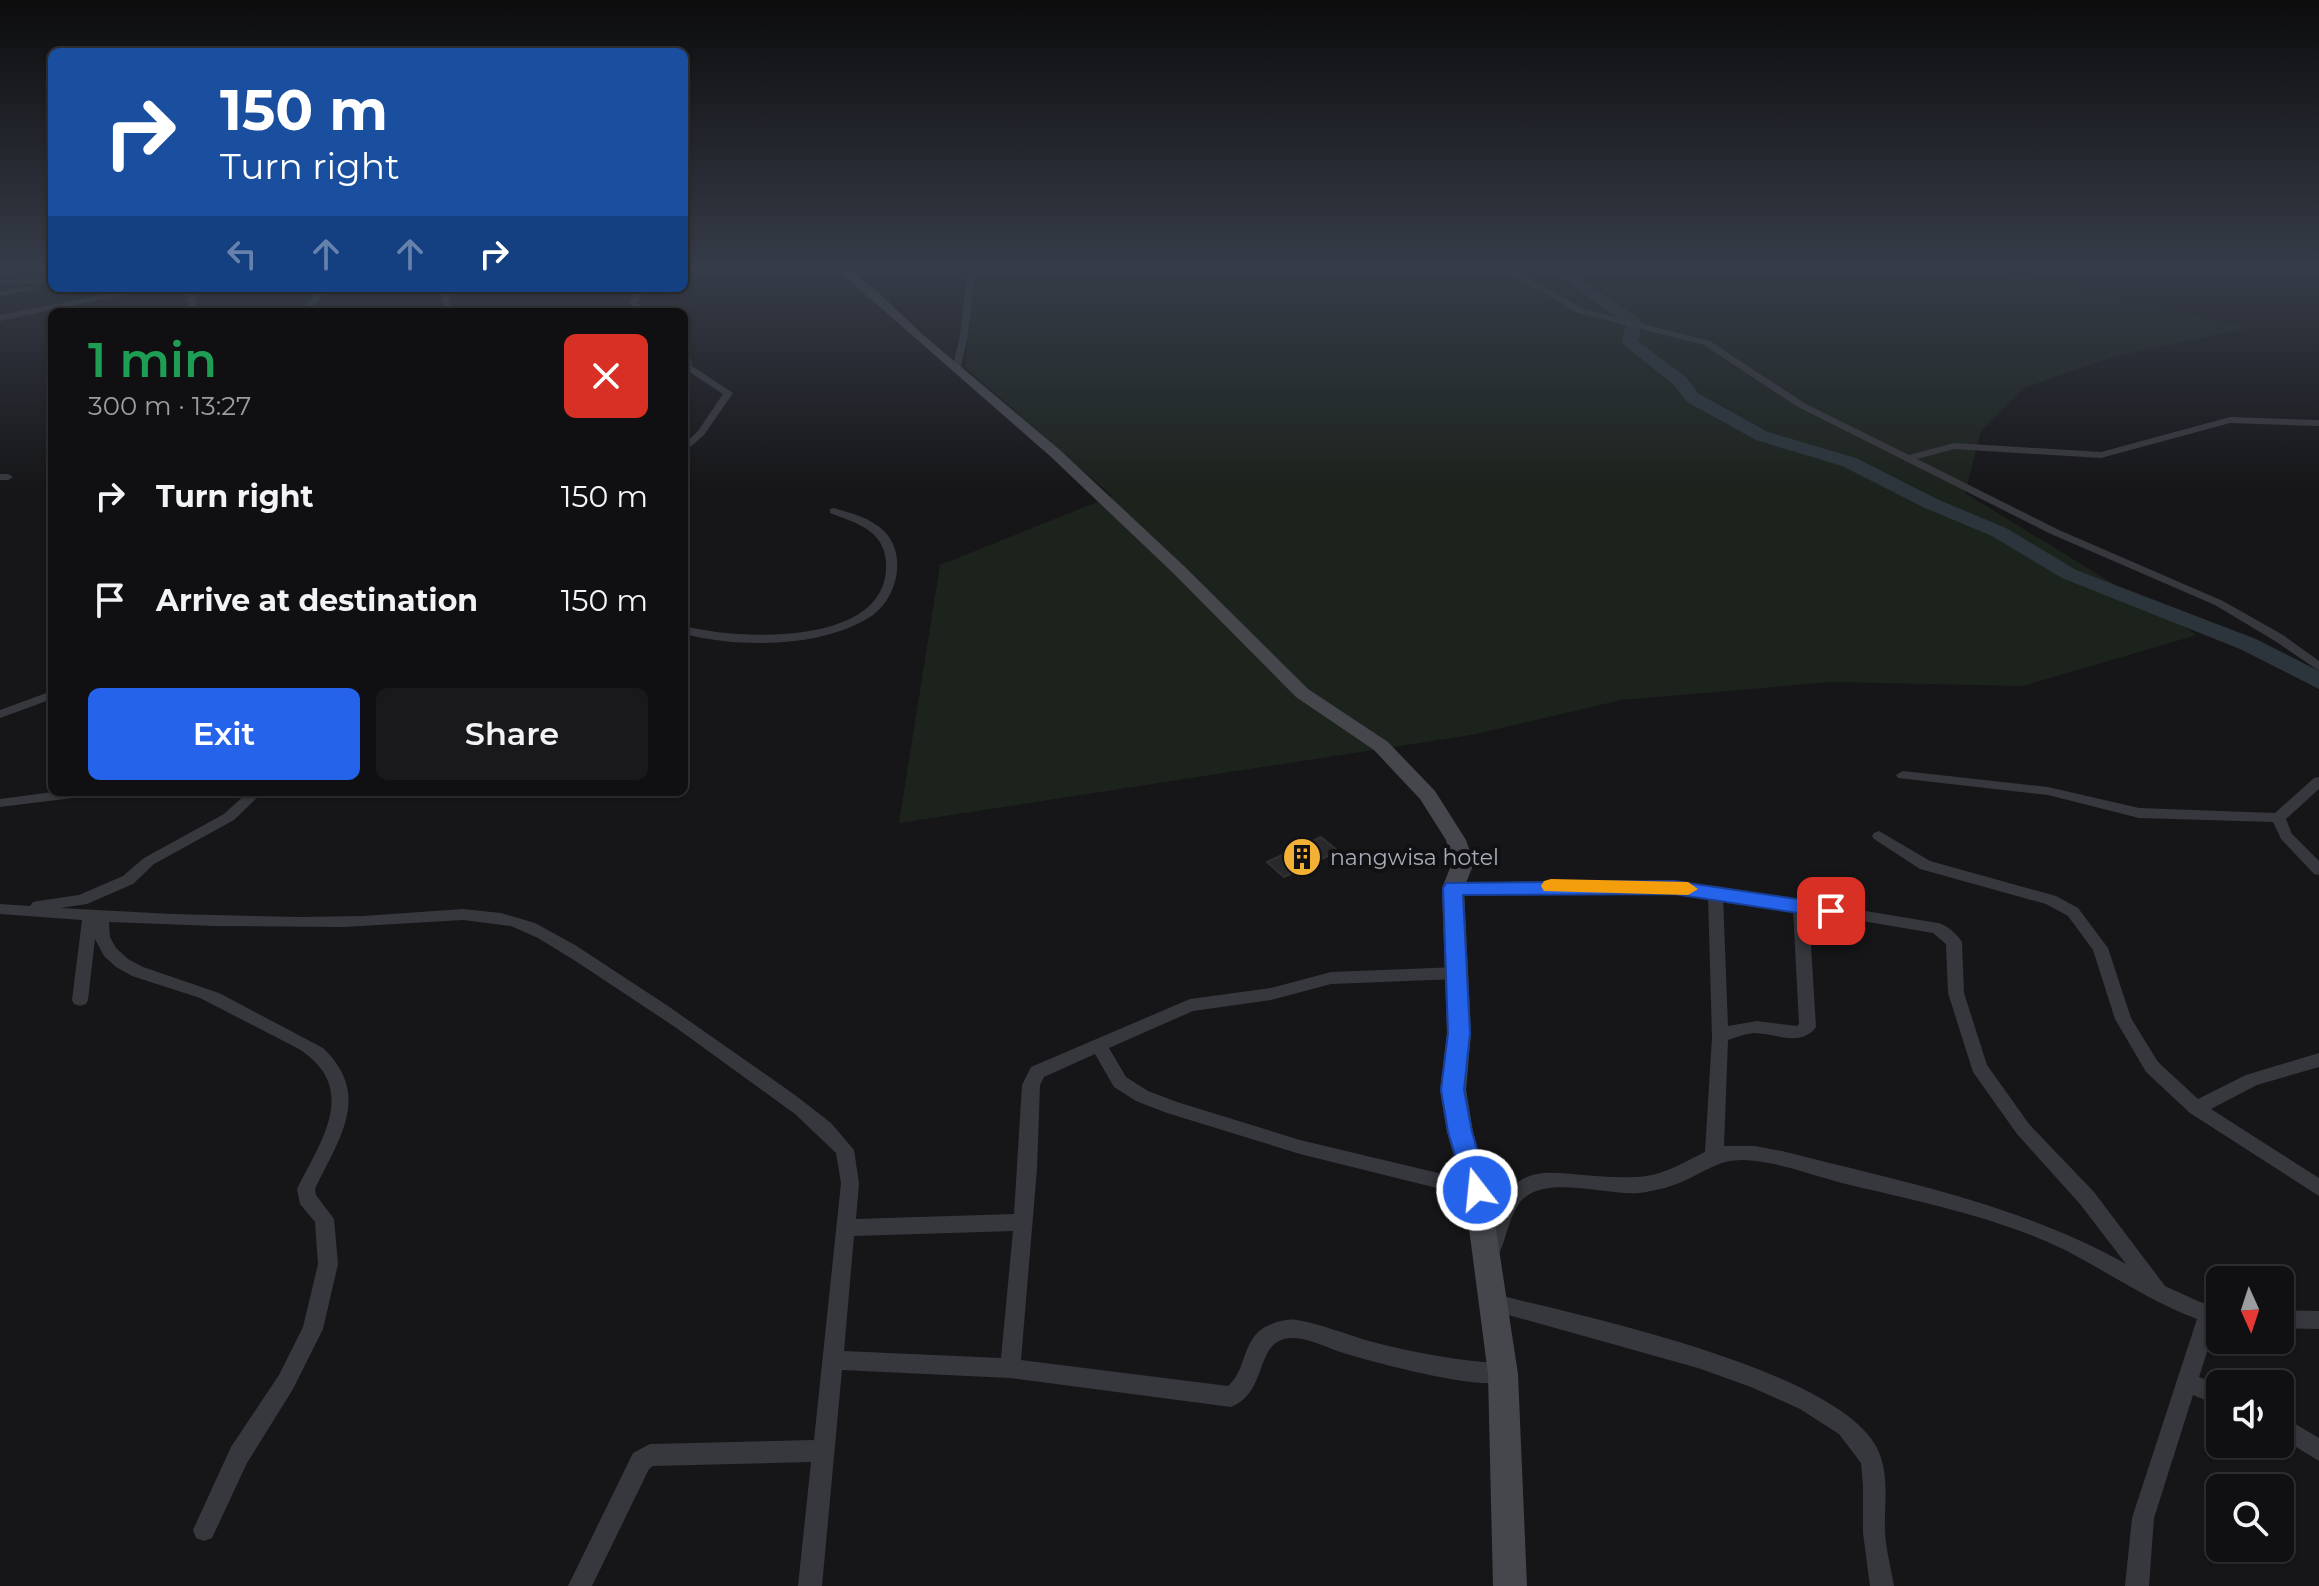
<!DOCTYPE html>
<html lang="en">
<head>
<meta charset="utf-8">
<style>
	:root { --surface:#101012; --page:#19191b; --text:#f1f3f6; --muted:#9c9d9f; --line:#303032; --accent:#2563eb }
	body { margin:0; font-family:Montserrat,sans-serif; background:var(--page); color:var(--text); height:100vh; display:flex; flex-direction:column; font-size:30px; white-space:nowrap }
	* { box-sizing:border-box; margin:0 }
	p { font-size:26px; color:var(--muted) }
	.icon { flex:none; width:44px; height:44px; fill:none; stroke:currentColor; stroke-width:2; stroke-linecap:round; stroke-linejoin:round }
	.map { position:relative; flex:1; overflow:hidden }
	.panel { position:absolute; left:48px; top:308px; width:640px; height:488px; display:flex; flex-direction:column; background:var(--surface); border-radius:12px; box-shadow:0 2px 6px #0004,0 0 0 2px var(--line) }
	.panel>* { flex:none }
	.top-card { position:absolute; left:48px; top:48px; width:640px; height:244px; border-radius:12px; box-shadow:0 2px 6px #0004,0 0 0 2px var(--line); background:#1a4fa0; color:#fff; overflow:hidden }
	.needle { width:52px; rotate:177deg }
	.buttons { position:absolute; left:2206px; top:1266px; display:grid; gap:16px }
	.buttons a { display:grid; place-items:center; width:88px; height:88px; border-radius:12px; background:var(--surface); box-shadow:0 2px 6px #0004,0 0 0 2px var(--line); font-size:40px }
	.pin { position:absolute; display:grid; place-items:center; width:68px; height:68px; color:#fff; margin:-34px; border-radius:16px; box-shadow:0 4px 12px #0006 }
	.me { position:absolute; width:88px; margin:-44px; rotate:344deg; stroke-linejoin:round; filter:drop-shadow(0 0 6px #0008) }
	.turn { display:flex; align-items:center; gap:28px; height:168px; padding:0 40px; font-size:36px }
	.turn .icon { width:104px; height:104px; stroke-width:2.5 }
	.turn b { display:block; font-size:56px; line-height:68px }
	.lanes { display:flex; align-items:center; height:76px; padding:0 40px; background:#0003; justify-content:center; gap:40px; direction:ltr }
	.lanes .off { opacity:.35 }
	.round { display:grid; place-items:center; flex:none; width:84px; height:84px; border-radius:12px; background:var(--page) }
	.summary { display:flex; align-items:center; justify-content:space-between; height:136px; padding:0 40px }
	h1 { font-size:48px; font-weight:600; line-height:60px; color:#1e9e55 }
	.cta { display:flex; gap:16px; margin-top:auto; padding:16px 40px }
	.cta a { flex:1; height:92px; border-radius:12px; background:var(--accent); color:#fff; font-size:32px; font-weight:600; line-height:92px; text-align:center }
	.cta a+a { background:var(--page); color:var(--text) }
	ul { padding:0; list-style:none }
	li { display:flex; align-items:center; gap:24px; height:104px; padding:0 40px }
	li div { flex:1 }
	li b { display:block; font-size:30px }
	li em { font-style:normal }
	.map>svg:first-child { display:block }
	.green { fill:#1c231d }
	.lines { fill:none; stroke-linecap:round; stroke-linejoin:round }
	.river { fill:#2c353c; fill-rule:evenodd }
	.building { fill:#29292c; stroke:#303034; stroke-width:2 }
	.street { fill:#37383d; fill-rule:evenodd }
	.secondary { fill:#45474d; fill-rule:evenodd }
	.route { fill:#2563eb; stroke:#184099; stroke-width:2 }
	.slow { fill:#f59e0b }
	.labels { text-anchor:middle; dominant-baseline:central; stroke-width:8; stroke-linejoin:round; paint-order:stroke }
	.poi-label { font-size:22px; fill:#a8adb8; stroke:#111113; text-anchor:start }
</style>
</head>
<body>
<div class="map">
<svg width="2319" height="1586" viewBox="0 0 2319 1586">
	<rect width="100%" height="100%" fill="#161618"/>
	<!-- green -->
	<polygon class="green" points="975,266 1974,266 2250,328 2115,356 2024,388 1981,431 1965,493 2197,635 2023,686 1832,682 1621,700 1471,735 899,823 940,565 1112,496 965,367"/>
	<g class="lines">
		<!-- river -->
		<polygon class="river" points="1554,266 1569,266 1579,278 1640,319 1642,322 1638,341 1686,377 1699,394 1768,432 1856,458 1939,500 2006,528 2076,570 2256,639 2319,671 2319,689 2240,649 2062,578 1992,536 1925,508 1842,466 1756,440 1687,402 1674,385 1624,345 1622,342 1626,324 1569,284"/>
	</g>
	<!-- building -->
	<polygon class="building" points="1321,837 1338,851 1284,877 1267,862"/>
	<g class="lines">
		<!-- street -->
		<g class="street">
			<polygon points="968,266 976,266 968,335 961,366 963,371 959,374 956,373 953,366 960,335"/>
			<polygon points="1496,266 1507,266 1584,309 1710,341 1804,403 1909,455 1954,443 2101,452 2230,417 2319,420 2319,426 2230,423 2101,458 1954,449 1917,459 2059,530 2223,601 2283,635 2319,661 2319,671 2275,641 2215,605 2051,534 1798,407 1704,345 1578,313"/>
			<polygon points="44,279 44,283 41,283 0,284 0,280"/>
			<polygon points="30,286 33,286 33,290 0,296 0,292"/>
			<polygon points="138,288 154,288 0,321 0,315"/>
			<polygon points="184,288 192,288 199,312 191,312"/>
			<polygon points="320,288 328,288 308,312 300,312"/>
			<polygon points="450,288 459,288 449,296 452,312 444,312 441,295"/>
			<polygon points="635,288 643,288 638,303 646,312 638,312 630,303"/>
			<polygon points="684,341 688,344 692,366 733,393 704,435 684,452 684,444 698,431 723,394 685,369"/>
			<polygon points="684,467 688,468 689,474 684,477"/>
			<polygon points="0,474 8,474 13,477 8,480 0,480"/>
			<path d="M834 508C851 513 871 518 884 531 908 555 897 600 870 617 821 648 739 648 684 634V626C738 640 891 648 886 562 884 530 856 523 830 513V509Z"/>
			<polygon points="52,691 52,699 0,718 0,710"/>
			<polygon points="1903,771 2048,787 2139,808 2275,813 2314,778 2319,777 2319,789 2286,819 2292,834 2319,861 2319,875 2314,874 2281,839 2273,822 2139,818 2048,795 1898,778 1896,775"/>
			<polygon points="53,792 96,792 89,796 0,807 0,799"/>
			<path d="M248 792H263L234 820 154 864 133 884 87 904 60 908 172 914 301 917 363 916 463 909 501 913 535 923 575 945 668 1006 795 1095 831 1123 854 1150 859 1183 856 1219 1014 1214 1022 1085 1031 1067 1190 999 1271 988 1331 972 1458 967 1464 969 1466 973 1464 977 1458 979 1331 984 1271 1000 1193 1011 1109 1048 1126 1077 1148 1091 1177 1102 1300 1140 1484 1184 1486 1190 1484 1196 1477 1198 1300 1154 1167 1113 1136 1101 1114 1087 1095 1054 1044 1077 1040 1085 1037 1169 1021 1360 1228 1386C1246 1371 1242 1343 1262 1329 1271 1323 1286 1318 1297 1320 1321 1324 1345 1334 1369 1341 1413 1353 1457 1360 1503 1364L1510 1367 1513 1374 1510 1381C1482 1392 1373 1362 1340 1352 1323 1346 1299 1333 1281 1340 1256 1350 1266 1393 1231 1407L1010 1378 842 1370 822 1586H798L811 1462 653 1466 649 1469 592 1586H568L633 1453 650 1444 814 1440 841 1183 836 1153 795 1114 675 1027 577 962 538 938 511 926 463 920 344 927 215 926 109 922 110 937 116 948 128 959 143 967 219 993 323 1048C373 1095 338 1140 315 1189L316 1195 334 1219 338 1264 323 1329 293 1389 247 1463 212 1538 204 1541 196 1538 193 1530 231 1447 279 1375 303 1327 318 1264 315 1222 300 1204 297 1189C321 1140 360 1089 299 1049L200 998 132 976 116 967 104 956 95 939 88 1000 86 1004 80 1006 74 1004 72 1000 82 920 0 914V904L30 906 33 902 38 901 79 895 123 876 144 858 224 814ZM1013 1231 1001 1358 844 1351 854 1236Z"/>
			<polygon points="1879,831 1930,861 2056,896 2078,908 2108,948 2131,1018 2158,1062 2198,1099 2246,1075 2319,1053 2319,1067 2257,1085 2211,1109 2319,1178 2319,1196 2190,1113 2146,1072 2115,1019 2093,950 2068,916 2046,904 1920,869 1874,839 1872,836 1874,833"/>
			<path d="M1601 880 1674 882 1715 886 1938 923C1947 925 1957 934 1962 942L1964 993 1987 1065 2029 1124 2094 1192 2165 1286 2200 1302 2220 1307V1325L2216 1324 2199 1377 2220 1386V1406L2193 1395 2154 1518 2149 1586H2125L2132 1518 2197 1319C2149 1301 2108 1272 2063 1249 1994 1216 1916 1201 1842 1183 1809 1174 1776 1161 1742 1160 1719 1160 1706 1171 1686 1180 1671 1187 1655 1191 1639 1193 1604 1196 1540 1172 1518 1205 1508 1221 1506 1240 1498 1256L1491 1258 1484 1256 1481 1250C1515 1140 1548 1181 1636 1177 1663 1176 1682 1163 1705 1152L1712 1037 1708 895 1601 890 1453 893 1448 892 1445 888 1448 884 1453 883ZM1723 897 1793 909 1799 1024 1797 1026 1757 1021 1728 1026ZM1809 912 1933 933 1946 944 1948 993 1973 1072 2017 1134 2080 1204 2126 1264C2020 1204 1899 1181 1782 1151L1755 1146H1724L1728 1040C1737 1037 1745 1034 1754 1033 1775 1033 1801 1048 1816 1027Z"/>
			<path d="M1494 1294C1580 1315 1836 1369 1877 1448 1890 1474 1884 1504 1885 1532 1886 1550 1891 1568 1894 1586H1870L1863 1533V1486L1861 1463 1839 1434 1800 1409 1751 1387 1698 1368 1487 1309 1484 1303 1487 1297Z"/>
			<polygon points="2280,1310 2319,1311 2319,1329 2280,1328"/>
			<polygon points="2280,1415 2319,1438 2319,1461 2280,1437"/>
		</g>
		<!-- secondary -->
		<polygon class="secondary" points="833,266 845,266 878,292 922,334 1060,450 1184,566 1308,689 1388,742 1435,791 1466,840 1474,863 1464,888 1471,1033 1466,1090 1473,1132 1490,1190 1518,1374 1527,1586 1493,1586 1488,1374 1464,1190 1447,1132 1440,1090 1447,1033 1442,888 1452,863 1446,840 1420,799 1374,750 1296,697 1172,572 1050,456"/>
	</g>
	<!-- sky -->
	<linearGradient id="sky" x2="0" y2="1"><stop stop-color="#0c0c0d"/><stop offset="0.55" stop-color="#363c48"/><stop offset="1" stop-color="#363c48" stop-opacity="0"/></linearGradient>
	<rect width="2319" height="488" fill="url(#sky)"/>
	<!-- route -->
	<polygon class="route" points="1674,881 1831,904 1841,911 1831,918 1674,894 1463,895 1470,1033 1464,1090 1472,1132 1489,1190 1485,1197 1477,1200 1468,1197 1448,1132 1441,1090 1448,1033 1443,888 1446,883"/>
	<!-- slow -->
	<polygon class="slow" points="1551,879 1688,882 1698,889 1688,895 1544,891 1541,886 1544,881"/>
	<!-- icons -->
	<defs>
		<symbol id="building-disc" viewBox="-11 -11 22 22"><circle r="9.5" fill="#f2b134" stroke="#111113"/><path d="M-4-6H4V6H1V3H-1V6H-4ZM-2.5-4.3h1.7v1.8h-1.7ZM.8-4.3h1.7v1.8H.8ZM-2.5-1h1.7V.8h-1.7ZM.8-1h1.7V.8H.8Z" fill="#111"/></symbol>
	</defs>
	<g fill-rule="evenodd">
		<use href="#building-disc" x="1280" y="835" width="44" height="44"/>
	</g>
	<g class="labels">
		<!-- poi labels -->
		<g class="poi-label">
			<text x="1330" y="857">nangwisa hotel</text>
		</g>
	</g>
</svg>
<div class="buttons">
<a><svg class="needle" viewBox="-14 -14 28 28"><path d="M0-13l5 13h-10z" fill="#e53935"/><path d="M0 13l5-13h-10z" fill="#9c9d9f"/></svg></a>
<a><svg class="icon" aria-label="sound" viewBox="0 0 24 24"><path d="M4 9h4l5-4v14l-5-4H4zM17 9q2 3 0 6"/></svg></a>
<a><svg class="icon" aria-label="search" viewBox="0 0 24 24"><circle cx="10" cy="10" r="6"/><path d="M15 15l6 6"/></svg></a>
</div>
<div class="pin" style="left:1831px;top:911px;background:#d93025"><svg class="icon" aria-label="arrive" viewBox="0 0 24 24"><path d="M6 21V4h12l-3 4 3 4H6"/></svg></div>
<svg class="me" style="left:1477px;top:1190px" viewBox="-20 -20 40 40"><circle r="17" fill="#2563eb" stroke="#fff" stroke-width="3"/><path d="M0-11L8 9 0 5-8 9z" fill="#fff"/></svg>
<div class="top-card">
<div class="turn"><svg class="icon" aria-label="right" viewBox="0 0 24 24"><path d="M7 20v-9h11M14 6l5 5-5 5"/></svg><div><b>150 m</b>Turn right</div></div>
<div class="lanes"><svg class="icon off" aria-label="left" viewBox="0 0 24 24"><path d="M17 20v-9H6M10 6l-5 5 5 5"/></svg><svg class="icon off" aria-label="ahead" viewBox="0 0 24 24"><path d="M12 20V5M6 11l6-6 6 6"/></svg><svg class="icon off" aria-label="ahead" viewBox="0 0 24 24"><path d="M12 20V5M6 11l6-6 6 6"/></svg><svg class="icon" aria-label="right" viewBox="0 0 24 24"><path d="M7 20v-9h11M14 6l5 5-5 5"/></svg></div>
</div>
<section class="panel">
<div class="summary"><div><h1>1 min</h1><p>300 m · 13:27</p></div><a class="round" style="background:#d93025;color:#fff"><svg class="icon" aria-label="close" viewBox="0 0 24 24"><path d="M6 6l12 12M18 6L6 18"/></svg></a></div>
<ul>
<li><svg class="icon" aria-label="right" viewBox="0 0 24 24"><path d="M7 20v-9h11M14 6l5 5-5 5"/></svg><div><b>Turn right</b></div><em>150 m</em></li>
<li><svg class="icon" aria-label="arrive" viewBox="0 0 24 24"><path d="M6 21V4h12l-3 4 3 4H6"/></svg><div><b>Arrive at destination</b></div><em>150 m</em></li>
</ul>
<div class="cta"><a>Exit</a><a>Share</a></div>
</section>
</div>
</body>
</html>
